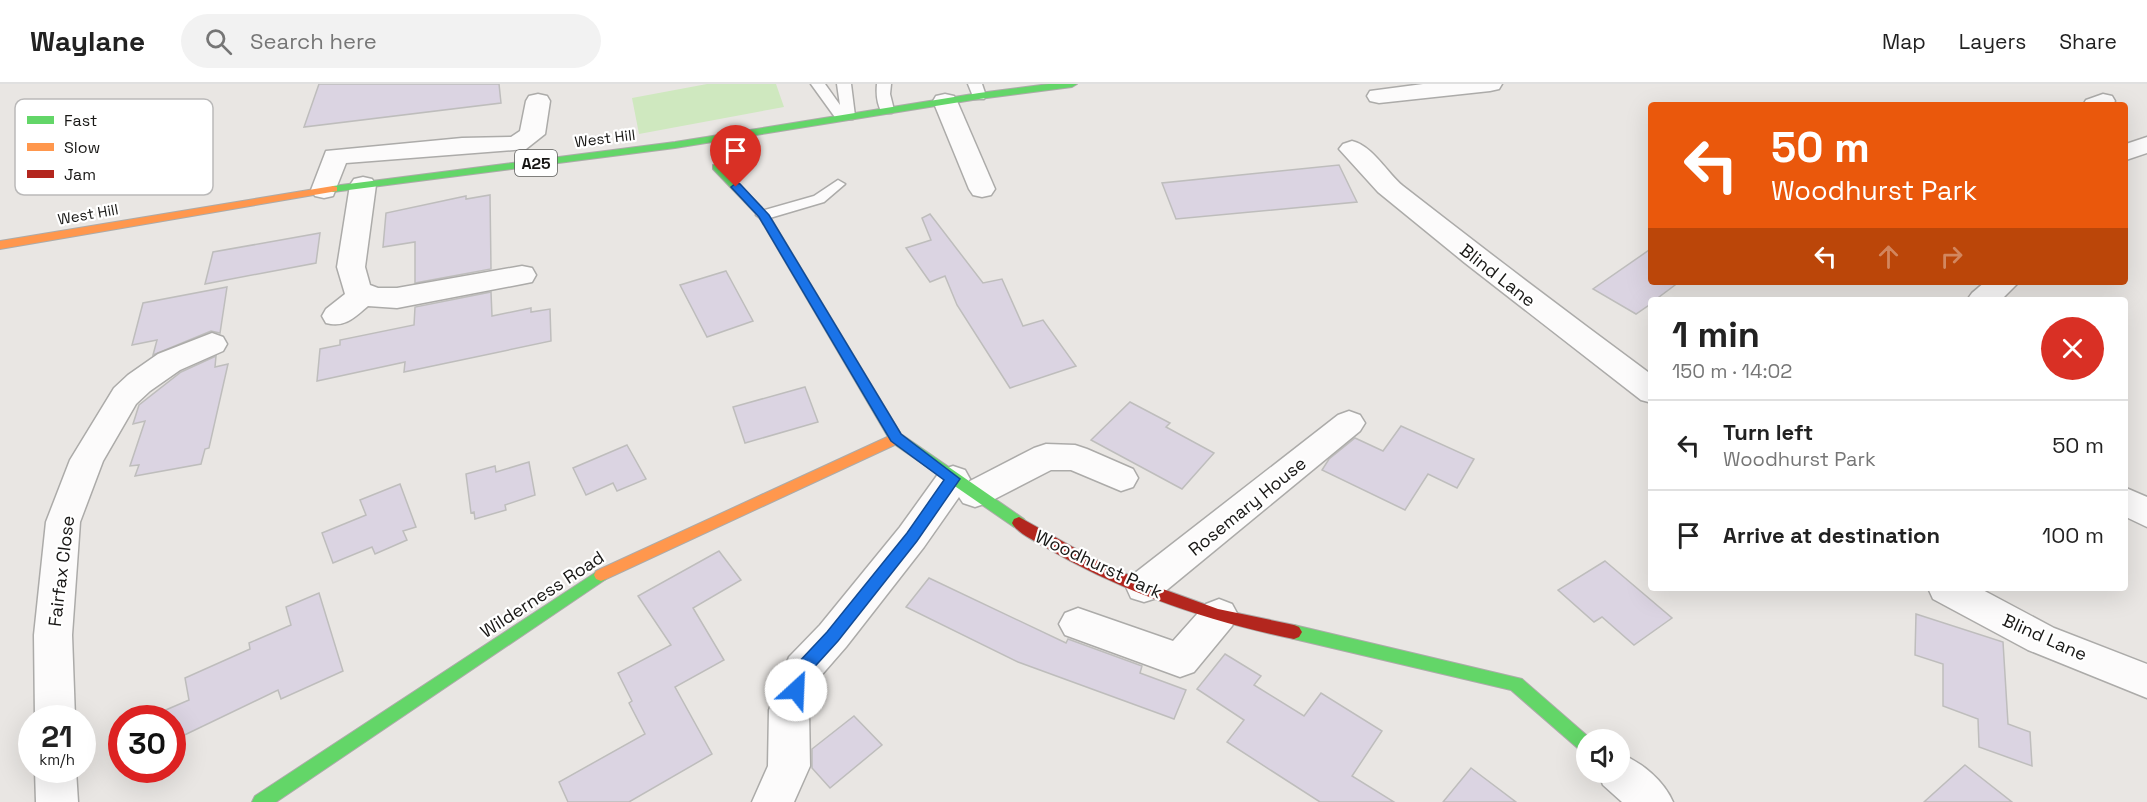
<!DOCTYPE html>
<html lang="en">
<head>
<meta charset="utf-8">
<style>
	:root { --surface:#fff; --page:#f2f2f2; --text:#222; --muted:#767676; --line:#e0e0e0 }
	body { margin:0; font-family:"Space Grotesk",sans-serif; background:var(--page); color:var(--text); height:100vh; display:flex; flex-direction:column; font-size:22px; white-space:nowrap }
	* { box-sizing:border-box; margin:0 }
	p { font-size:20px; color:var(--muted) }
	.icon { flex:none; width:33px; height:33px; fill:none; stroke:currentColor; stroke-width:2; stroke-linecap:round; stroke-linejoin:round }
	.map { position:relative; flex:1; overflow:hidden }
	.side { position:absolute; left:1648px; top:213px; width:480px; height:294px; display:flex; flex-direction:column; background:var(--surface); border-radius:6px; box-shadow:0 6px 24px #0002 }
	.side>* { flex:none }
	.hud { position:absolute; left:1648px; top:18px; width:480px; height:183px; border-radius:6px; box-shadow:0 6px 24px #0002; background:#ea580c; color:#fff; overflow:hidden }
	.buttons { position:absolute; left:1576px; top:645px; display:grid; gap:12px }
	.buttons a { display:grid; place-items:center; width:54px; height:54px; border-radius:50%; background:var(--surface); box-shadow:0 6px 24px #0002; font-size:30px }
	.speed { position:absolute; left:18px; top:621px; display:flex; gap:12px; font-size:30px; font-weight:700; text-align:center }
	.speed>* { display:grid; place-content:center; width:78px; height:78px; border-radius:50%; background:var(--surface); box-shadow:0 6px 24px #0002; line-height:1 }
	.speed small { font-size:15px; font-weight:400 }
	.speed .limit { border:9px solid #d22; background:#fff; color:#111 }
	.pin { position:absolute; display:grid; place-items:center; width:51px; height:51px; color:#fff; margin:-62px -26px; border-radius:50% 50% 50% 0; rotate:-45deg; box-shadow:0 0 6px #0007 }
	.pin .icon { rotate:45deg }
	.me { position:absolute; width:66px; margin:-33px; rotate:25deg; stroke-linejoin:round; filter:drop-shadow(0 0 4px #0008) }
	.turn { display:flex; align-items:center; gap:21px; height:126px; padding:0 24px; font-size:27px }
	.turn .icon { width:78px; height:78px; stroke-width:2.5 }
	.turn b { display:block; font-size:42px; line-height:51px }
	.lanes { display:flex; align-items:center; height:57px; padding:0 24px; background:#0003; justify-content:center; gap:30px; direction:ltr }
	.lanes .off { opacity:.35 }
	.round { display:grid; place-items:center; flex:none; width:63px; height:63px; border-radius:32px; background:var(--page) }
	.summary { display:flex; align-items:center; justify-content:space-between; height:102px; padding:0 24px }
	h1 { font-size:36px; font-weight:700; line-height:45px }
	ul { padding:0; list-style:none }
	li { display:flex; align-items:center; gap:18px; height:90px; padding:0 24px; border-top:2px solid var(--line) }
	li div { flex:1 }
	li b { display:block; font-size:22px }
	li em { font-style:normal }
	header { display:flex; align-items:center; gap:36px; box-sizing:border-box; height:84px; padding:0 30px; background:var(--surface); border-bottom:2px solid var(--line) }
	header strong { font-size:28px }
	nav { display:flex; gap:33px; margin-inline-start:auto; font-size:21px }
	.search { width:420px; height:54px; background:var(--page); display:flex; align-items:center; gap:15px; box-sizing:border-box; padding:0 21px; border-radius:33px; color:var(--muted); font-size:22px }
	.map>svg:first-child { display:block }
	.green { fill:#cfe8bf }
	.building { fill:#dbd4e2; stroke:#bebdbc; stroke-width:1.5 }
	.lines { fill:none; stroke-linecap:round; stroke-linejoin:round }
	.lane-casing { stroke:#acaba9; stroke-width:3 }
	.street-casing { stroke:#acaba9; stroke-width:3 }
	.fast-casing { stroke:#acaba9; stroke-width:2 }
	.slow-casing { stroke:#acaba9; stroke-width:2 }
	.jam-casing { stroke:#acaba9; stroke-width:2 }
	.lane { fill:#fcfbfb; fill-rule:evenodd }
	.street { fill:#fcfbfb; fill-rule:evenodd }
	.fast { fill:#63d668; fill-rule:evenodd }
	.slow { fill:#ff974d; fill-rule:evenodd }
	.jam { fill:#b3261e; fill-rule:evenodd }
	.route { fill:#1a73e8; stroke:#114b97; stroke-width:1.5 }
	.labels { text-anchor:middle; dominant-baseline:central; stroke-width:4.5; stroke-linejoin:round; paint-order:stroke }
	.far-street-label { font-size:15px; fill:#181715; stroke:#fff }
	.shield { fill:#fff; stroke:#5d5d5b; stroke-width:1.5 }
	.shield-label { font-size:16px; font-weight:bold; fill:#181715 }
	.street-label { font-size:18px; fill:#181715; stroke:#fff }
	.key { fill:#fff; stroke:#bab9b9; stroke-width:1.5 }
	.key-label { font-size:16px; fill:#181715 }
</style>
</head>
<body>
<header>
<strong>Waylane</strong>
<div class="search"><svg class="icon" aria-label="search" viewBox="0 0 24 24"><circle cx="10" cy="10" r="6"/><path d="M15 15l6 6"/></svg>Search here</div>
<nav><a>Map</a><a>Layers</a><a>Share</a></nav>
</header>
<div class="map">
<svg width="2147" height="718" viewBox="0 0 2147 718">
	<rect width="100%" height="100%" fill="#e9e6e3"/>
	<!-- green -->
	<polygon class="green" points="707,0 776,0 784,23 639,50 632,14"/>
	<!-- building -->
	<g class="building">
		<polygon points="319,0 499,0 501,19 304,43"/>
		<polygon points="1339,81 1357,118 1176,135 1162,99"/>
		<polygon points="490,111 491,185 415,199 415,158 383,163 386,129 466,112 466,115"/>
		<polygon points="930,130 983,199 1002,195 1023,242 1043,236 1076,282 1010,304 957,221 945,192 930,198 906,164 931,156 922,134"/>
		<polygon points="320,149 316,179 205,200 213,168"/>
		<polygon points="1652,164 1652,198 1679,198 1655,216 1652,216 1652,219 1636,230 1593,205"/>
		<polygon points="726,187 753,237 707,253 680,201"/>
		<polygon points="227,203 220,249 211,247 153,271 157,256 132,261 143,219"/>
		<polygon points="491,208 492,232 531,224 531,228 550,225 551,257 404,288 405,278 317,297 320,265 340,261 340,256 414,241 415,223"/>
		<polygon points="216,272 215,283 228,280 209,364 205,365 201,380 135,392 139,381 130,382 145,337 133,340 139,321 181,288"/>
		<polygon points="805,303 818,338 745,359 733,323"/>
		<polygon points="1130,318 1170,339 1166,343 1214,369 1182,405 1091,356"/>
		<polygon points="1401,342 1474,375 1457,404 1428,390 1405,426 1322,386 1329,375 1355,354 1383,367"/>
		<polygon points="627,361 646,395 617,407 613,399 586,411 573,384"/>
		<polygon points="529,378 535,411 505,421 506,426 475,435 474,428 471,429 466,390 495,382 496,388"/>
		<polygon points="400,400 416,443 403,447 407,456 375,470 372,463 333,479 322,449 366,431 360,416"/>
		<polygon points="719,467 741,496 693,524 724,576 675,603 712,670 629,718 568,718 559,698 645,650 629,619 632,617 618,589 671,561 638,512"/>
		<polygon points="1605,477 1672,534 1634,561 1602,533 1594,538 1558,506"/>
		<polygon points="929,494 1066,559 1068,555 1142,582 1140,589 1186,606 1174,635 1018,578 906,523"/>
		<polygon points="319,509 343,587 281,615 278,606 172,657 172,634 147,634 189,616 185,594 250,565 249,559 291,541 286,523"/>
		<polygon points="1916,530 2003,558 2008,640 2030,648 2032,682 1979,663 1978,635 1943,622 1943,580 1915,571"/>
		<polygon points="1225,570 1261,592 1254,601 1304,632 1321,609 1382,647 1352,692 1394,718 1320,718 1227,658 1244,636 1197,605"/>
		<polygon points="854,632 882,661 830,704 812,684 812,665"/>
		<polygon points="1965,681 2012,718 1924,718"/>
		<polygon points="1471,684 1516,718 1443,718"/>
	</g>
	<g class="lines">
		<defs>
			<g id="lane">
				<polygon points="811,0 825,0 840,21 837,0 851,0 855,32 853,35 837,36"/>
				<path d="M877 0H891L890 10 894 26 892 29H882C877 20 876 10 877 0Z"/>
				<polygon points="968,0 982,0 986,12 984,15 974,15"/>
				<polygon points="838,96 845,100 824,118 763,136 756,131 758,128 814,112"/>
			</g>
			<g id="street">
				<polygon points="1423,0 1502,0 1499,5 1490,7 1379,19 1370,17 1367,12 1370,7"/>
				<polygon points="538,10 547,12 550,17 545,50 526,65 346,79 333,112 324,114 315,112 311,106 326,67 462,54 511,53 520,47 526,17 529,12"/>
				<polygon points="945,10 954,12 957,17 995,105 991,111 982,113 973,111 969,105 933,17 936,12"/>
				<polygon points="2103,10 2112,12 2115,17 2112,21 2083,21 2086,16"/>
				<polygon points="2147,53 2147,69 2126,76 2126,60"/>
				<path d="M1352 57C1373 62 1387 89 1403 102 1485 166 1568 229 1652 291V319L1641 316 1465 179 1378 108 1339 65 1343 60Z"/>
				<path d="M363 93 372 95 376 101 365 183 370 201 378 204H397L522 182 532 184 536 191 532 198 522 200 397 224 368 222C354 234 345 244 326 239L322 232 326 225 345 210 337 183 350 101 354 95Z"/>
				<polygon points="1985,198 2019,198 2001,216 1967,216 1972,209"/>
				<polygon points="212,249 223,253 227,260 223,267 180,286 150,307 136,320 103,377 80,438 72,551 75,634 35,634 34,551 46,438 70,376 114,304 128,291 158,270"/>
				<polygon points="1349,327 1360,331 1365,339 1360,347 1157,514 1144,518 1131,514 1126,503 1131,492 1338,331"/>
				<polygon points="1046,360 1075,361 1087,365 1133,385 1138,394 1133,403 1121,407 1071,386 1051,386 987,419 975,423 963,419 959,413 924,463 846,563 819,594 809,626 810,682 794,718 752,718 768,682 769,626 789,573 820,541 900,443 941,386 953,382 965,386 970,395 968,398 1034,364"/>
				<polygon points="2126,404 2147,413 2147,443 2126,433"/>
				<polygon points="1928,504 1979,504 2054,544 2147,580 2147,614 2028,566 1933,515"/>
				<polygon points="1219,515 1232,520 1238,531 1232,542 1194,588 1180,593 1065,551 1059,540 1065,529 1078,524 1173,557 1206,520"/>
				<path d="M1620 670C1642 678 1664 697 1673 718H1622L1603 701 1598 688H1620Z"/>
				<polygon points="35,686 76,686 78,718 36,718"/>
			</g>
			<g id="fast">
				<polygon points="1049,0 1077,0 1072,3 979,15 675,64 333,108 328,105 333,102 675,58 979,9"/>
				<polygon points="717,80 721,81 769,131 901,350 1024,435 1026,439 1024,443 1014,443 891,358 759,133 713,85 713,81"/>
				<polygon points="601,485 606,487 608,491 606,495 276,718 252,718 255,712"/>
				<polygon points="1294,541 1522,595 1592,656 1587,656 1587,670 1581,667 1511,606 1294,555 1289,553 1286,548 1289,543"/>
			</g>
			<g id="slow">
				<polygon points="333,102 337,103 337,107 0,165 0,157"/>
				<polygon points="896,349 903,354 901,358 606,495 601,497 596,495 594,491 596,487"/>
			</g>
			<path id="jam" d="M1019 433 1094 475 1146 499 1218 525 1294 541 1299 543 1302 548 1299 553 1294 555C1207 537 1122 508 1045 463 1035 457 1017 449 1012 439L1014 435Z"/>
		</defs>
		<!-- lane casing -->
		<use href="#lane" class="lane-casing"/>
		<!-- street casing -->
		<use href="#street" class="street-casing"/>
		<!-- fast casing -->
		<use href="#fast" class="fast-casing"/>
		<!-- slow casing -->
		<use href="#slow" class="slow-casing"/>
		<!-- jam casing -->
		<use href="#jam" class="jam-casing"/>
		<!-- lane -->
		<use href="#lane" class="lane"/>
		<!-- street -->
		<use href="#street" class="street"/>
		<!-- fast -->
		<use href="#fast" class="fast"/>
		<!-- slow -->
		<use href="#slow" class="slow"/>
		<!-- jam -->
		<use href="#jam" class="jam"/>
	</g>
	<!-- route -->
	<polygon class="route" points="736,99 740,100 769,131 901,350 960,395 917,457 838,557 809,589 802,611 796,613 790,611 788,606 797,580 827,548 907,449 944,396 891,357 759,133 731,103"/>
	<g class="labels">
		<!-- far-street labels -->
		<g class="far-street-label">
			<text transform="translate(605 54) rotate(-7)">West Hill</text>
			<text transform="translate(88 130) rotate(-10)">West Hill</text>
		</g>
		<!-- shield labels -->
		<rect class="shield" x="515" y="66" width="42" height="26" rx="4.5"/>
		<g class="shield-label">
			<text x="536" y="79">A25</text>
		</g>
		<!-- street labels -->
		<g class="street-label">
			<text transform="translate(1498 191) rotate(38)">Blind Lane</text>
			<text transform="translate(1247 422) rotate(-39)">Rosemary House</text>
			<text transform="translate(1099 480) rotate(25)">Woodhurst Park</text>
			<text transform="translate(61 487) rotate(-83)">Fairfax Close</text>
			<text transform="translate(542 510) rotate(-33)">Wilderness Road</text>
			<text transform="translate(2045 553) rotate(24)">Blind Lane</text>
		</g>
	</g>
	<!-- legend -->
	<rect x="15" y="15" width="198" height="96" rx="9" class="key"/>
	<rect x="27" y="32" width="27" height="8" fill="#63d668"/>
	<rect x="27" y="59" width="27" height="8" fill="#ff974d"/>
	<rect x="27" y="86" width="27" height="8" fill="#b3261e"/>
	<g class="key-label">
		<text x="64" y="42">Fast</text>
		<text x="64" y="69">Slow</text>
		<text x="64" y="96">Jam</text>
	</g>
</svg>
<div class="buttons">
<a><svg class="icon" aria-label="sound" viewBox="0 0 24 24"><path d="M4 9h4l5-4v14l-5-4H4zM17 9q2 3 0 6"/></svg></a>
</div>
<div class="speed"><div>21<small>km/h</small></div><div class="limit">30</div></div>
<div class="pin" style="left:736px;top:103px;background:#d93025"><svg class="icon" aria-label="arrive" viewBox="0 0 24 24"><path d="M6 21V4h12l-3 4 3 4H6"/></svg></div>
<svg class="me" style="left:796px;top:606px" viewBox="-20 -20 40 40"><circle r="19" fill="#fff"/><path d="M0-13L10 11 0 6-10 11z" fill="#1a73e8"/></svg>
<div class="hud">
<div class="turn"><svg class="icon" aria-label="left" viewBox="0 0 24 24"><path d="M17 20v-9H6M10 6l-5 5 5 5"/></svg><div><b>50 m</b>Woodhurst Park</div></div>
<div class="lanes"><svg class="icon" aria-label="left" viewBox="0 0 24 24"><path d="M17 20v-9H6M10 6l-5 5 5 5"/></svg><svg class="icon off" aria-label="ahead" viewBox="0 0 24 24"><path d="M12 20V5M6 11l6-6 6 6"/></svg><svg class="icon off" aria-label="right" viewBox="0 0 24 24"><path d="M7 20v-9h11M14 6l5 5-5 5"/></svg></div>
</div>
<section class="side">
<div class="summary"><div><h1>1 min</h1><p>150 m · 14:02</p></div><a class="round" style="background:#d93025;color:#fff"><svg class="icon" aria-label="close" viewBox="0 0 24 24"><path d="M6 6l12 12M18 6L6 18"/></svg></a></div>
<ul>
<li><svg class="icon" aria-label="left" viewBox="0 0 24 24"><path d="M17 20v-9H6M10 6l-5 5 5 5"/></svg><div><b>Turn left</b><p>Woodhurst Park</p></div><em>50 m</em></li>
<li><svg class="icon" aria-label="arrive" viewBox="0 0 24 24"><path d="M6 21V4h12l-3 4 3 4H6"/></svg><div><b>Arrive at destination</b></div><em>100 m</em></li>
</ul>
</section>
</div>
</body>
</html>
